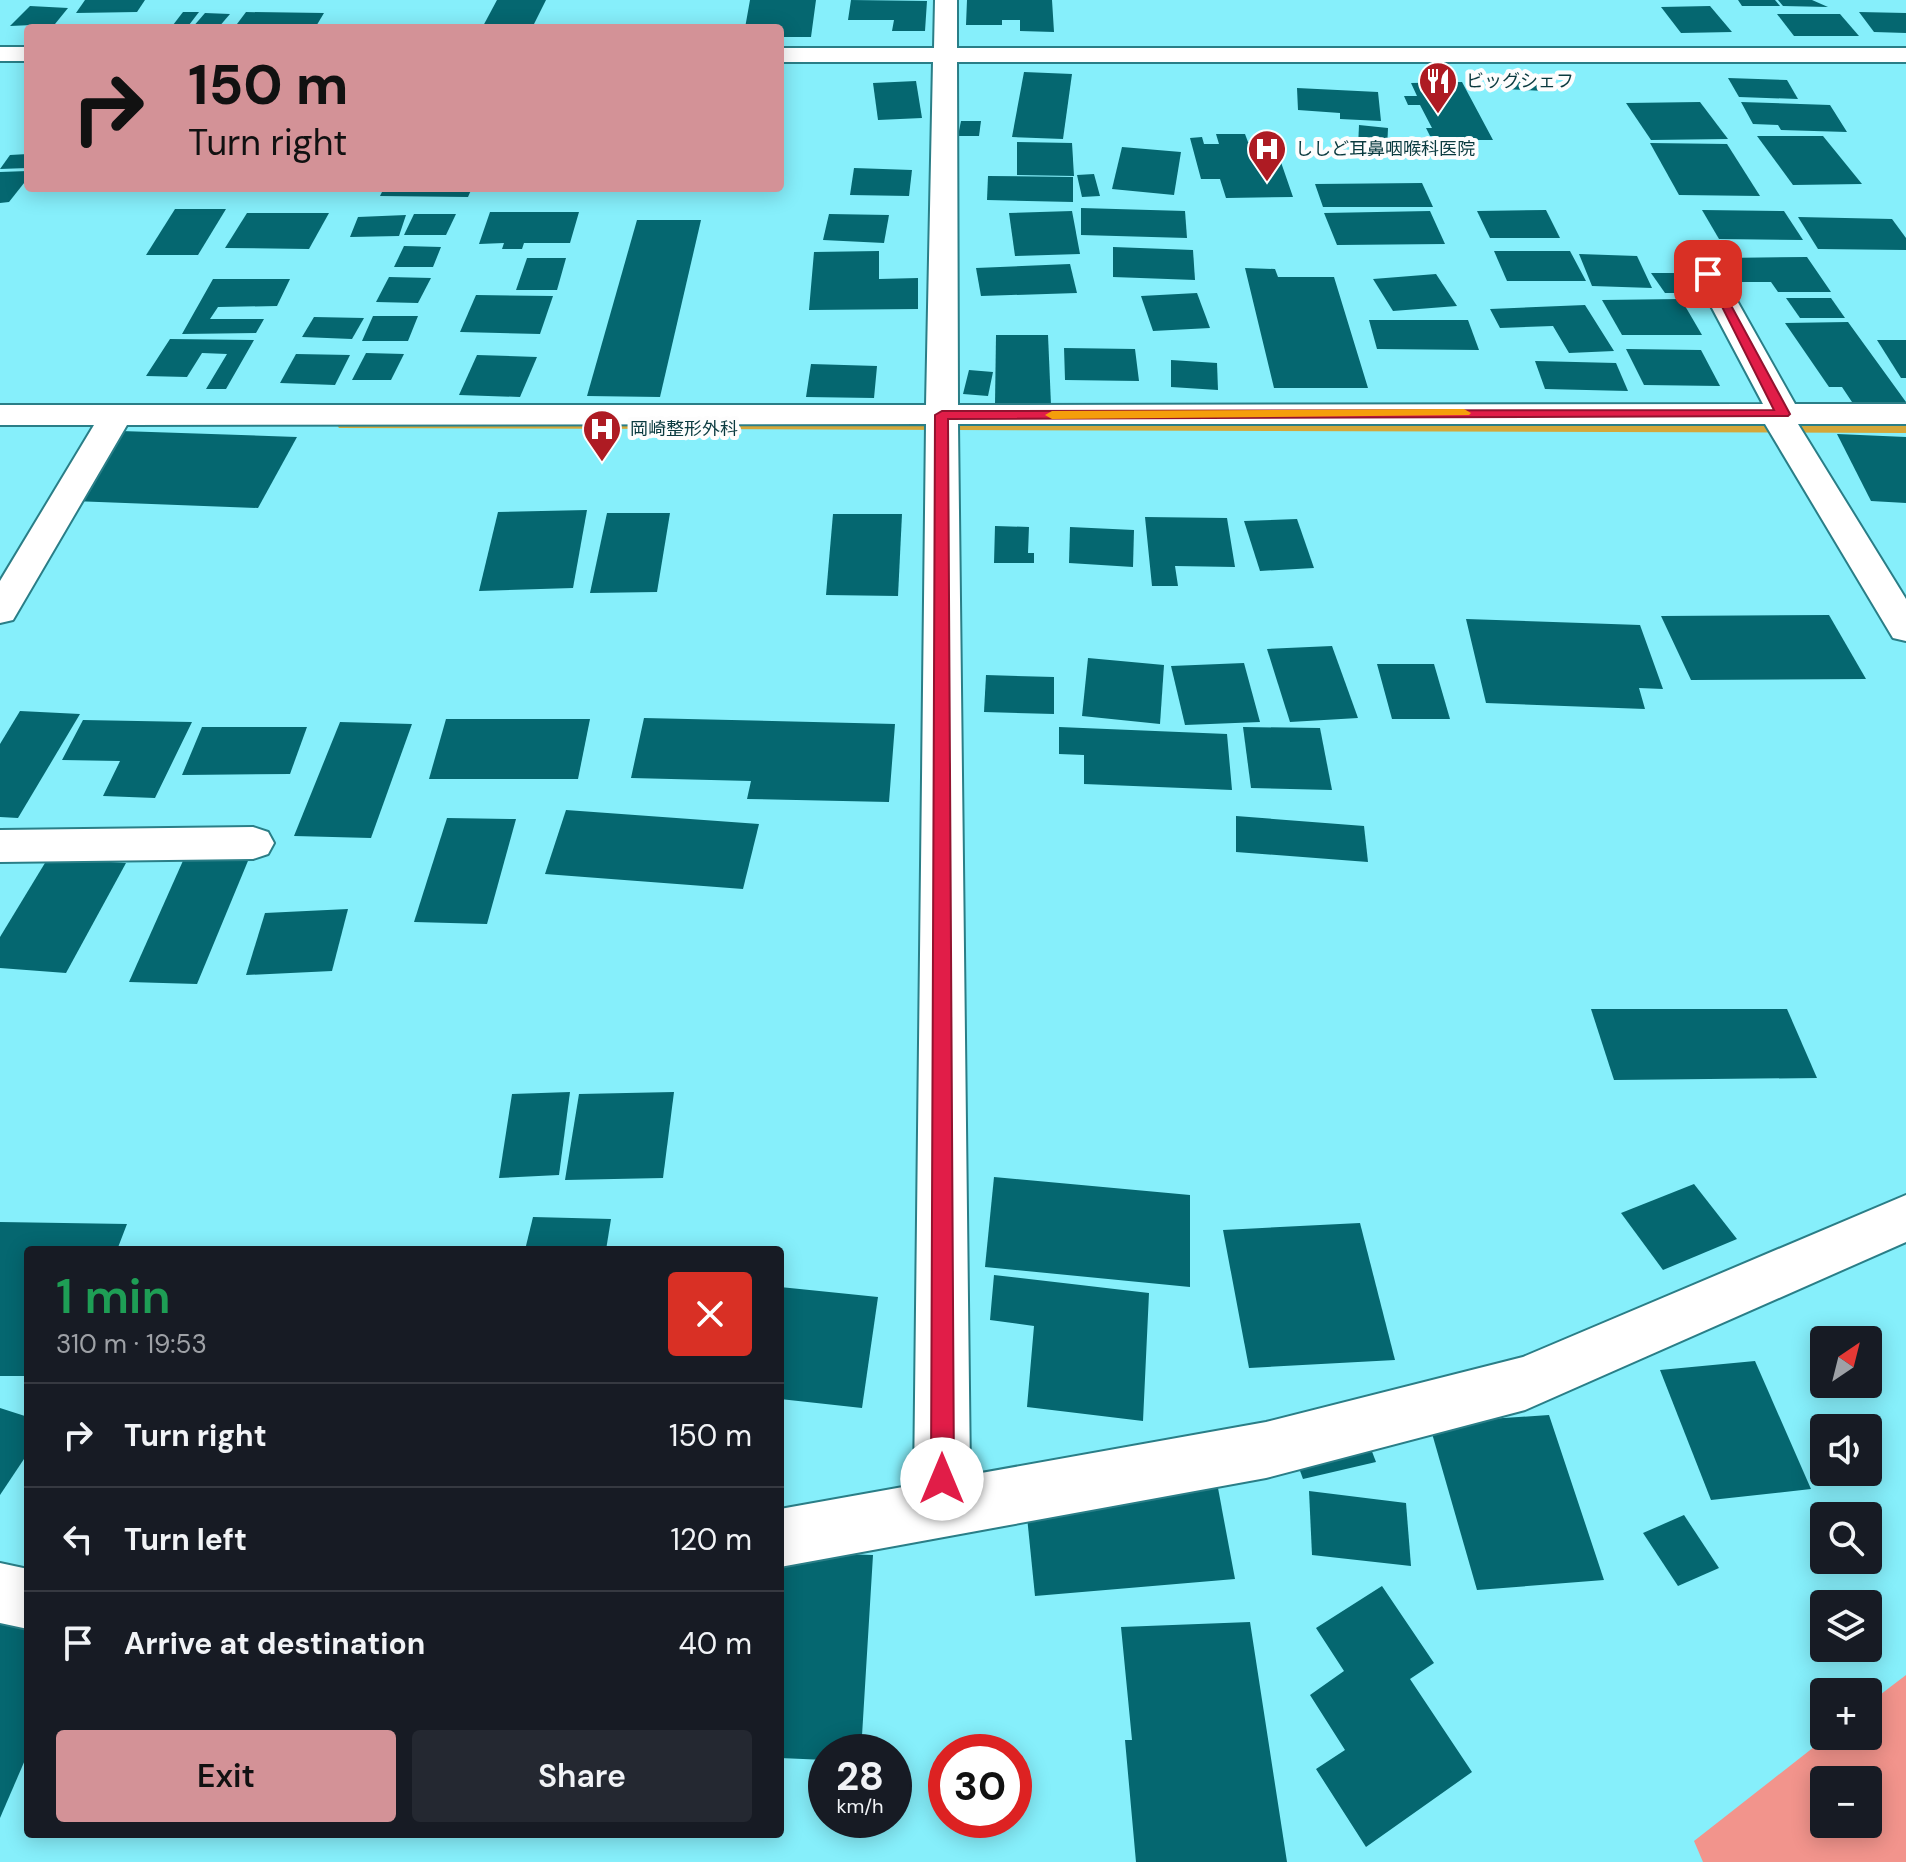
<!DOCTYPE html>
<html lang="en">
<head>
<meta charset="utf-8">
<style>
	:root { --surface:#171b24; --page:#242831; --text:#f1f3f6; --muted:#9ea1a6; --line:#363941; --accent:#d39297 }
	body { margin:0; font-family:"DM Sans","Noto Sans JP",sans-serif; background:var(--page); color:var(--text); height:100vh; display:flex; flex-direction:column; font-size:30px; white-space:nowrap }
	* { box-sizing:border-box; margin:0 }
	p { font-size:26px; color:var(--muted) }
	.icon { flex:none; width:44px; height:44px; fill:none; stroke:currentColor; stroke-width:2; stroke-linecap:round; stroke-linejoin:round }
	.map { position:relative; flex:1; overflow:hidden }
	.drawer { position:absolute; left:24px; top:1246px; width:760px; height:592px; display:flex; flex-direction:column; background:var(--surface); border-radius:8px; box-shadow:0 4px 20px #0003 }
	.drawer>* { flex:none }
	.banner { position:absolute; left:24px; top:24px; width:760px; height:168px; border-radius:8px; box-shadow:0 4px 20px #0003; background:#d39297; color:#111; overflow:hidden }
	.needle { width:52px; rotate:35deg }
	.buttons { position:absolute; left:1810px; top:1326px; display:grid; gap:16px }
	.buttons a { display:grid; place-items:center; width:72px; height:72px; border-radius:8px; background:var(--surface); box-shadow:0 4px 20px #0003; font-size:40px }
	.speed { position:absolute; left:808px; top:1734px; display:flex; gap:16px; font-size:40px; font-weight:700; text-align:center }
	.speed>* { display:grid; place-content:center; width:104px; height:104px; border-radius:50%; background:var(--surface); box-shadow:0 4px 20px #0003; line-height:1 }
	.speed small { font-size:20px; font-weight:400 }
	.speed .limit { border:12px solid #d22; background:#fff; color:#111 }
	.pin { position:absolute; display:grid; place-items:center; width:68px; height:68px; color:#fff; margin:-34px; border-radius:16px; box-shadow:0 4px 12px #0006 }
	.me { position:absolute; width:88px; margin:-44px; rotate:0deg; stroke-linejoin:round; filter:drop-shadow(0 0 6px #0008) }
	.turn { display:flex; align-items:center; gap:28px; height:168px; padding:0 32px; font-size:36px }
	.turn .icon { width:104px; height:104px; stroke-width:2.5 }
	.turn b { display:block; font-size:56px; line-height:68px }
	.round { display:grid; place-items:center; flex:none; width:84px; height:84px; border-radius:8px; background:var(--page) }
	.headline { display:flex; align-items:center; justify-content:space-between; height:136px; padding:0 32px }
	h1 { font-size:48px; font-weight:600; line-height:60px; color:#1e9e55 }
	.cta { display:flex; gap:16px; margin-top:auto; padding:16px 32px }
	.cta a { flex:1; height:92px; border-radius:8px; background:var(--accent); color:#111; font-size:32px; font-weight:600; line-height:92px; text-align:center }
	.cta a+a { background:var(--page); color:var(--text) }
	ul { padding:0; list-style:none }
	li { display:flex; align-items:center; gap:24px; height:104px; padding:0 32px; border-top:2px solid var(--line) }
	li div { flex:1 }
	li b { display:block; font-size:30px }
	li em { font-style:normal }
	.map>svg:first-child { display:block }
	.green { fill:#f2948c; fill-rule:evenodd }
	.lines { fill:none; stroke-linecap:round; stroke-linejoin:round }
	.stream { fill:#d4a73a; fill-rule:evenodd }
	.building { fill:#056770 }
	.minor-casing { stroke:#2a7e87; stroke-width:4 }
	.minor { fill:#fff; fill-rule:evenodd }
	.route { fill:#e11d48; stroke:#92132f; stroke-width:2 }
	.slow { fill:#f59e0b }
	.labels { text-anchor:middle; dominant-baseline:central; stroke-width:8; stroke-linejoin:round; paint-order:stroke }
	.far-poi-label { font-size:18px; fill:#0a3a3f; stroke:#fdfdfd; text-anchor:start }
</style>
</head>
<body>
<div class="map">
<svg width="1906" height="1862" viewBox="0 0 1906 1862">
	<rect width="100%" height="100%" fill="#86effb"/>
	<!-- green -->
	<path class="green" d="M1906 1675V1862H1703L1694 1841 1828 1736H1868V1704ZM1868 1780V1824H1824V1780Z"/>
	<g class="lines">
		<!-- stream -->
		<polygon class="stream" points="344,421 1906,425 1906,433 339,428 337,425"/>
	</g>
	<!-- building -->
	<g class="building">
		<polygon points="85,0 145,0 137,12 76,13"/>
		<polygon points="497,0 546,0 532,28 482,28"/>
		<polygon points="750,0 816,0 811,37 780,37 780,28 745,28"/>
		<polygon points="851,0 927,1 925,31 892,31 894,20 848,20"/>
		<polygon points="967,0 1052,0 1054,32 1020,31 1020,20 1002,20 1002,25 966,25"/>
		<polygon points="1738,0 1775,0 1780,6 1742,6"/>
		<polygon points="1778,0 1812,0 1828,7 1783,6"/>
		<polygon points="30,6 68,8 55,24 10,26"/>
		<polygon points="1710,6 1732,32 1681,33 1661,7"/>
		<polygon points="183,12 199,12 189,25 173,25"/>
		<polygon points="246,12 324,13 315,28 234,28"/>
		<polygon points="1859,12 1906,13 1906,33 1874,32"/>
		<polygon points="205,13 230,14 218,28 192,28"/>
		<polygon points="1777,14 1840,14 1859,36 1794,36"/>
		<polygon points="1024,72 1072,74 1063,139 1012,137"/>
		<polygon points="1728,78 1787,80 1798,99 1739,97"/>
		<polygon points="1500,79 1541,81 1545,91 1503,89"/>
		<polygon points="916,81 922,118 878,120 873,83"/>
		<polygon points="1462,82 1493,140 1470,140 1475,150 1445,151 1438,136 1430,136 1426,128 1432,128 1420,105 1408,105 1404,96 1417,96 1411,83"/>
		<polygon points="1297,88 1378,92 1381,121 1340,119 1340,113 1298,110"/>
		<polygon points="1700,102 1728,139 1651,140 1626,103"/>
		<polygon points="1741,102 1830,105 1847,132 1781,130 1778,125 1753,124"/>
		<polygon points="961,121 981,121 979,136 958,136"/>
		<polygon points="1359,125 1388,128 1387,150 1358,148"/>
		<polygon points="1216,134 1245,134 1248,142 1274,142 1293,197 1226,198 1220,179 1201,179 1190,138 1202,137 1204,144 1219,144"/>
		<polygon points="1757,136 1823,136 1862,184 1793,185"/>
		<polygon points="1017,142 1072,143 1074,176 1017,175"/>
		<polygon points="1650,143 1727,144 1760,196 1679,195"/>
		<polygon points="1122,147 1181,152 1174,195 1112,189"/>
		<polygon points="28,154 28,168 0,169 10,155"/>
		<polygon points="854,168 912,170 909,196 850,195"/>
		<polygon points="28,171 28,178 9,202 0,203 0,172"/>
		<polygon points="1094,174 1100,196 1082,197 1077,175"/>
		<polygon points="988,176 1073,177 1073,202 987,200"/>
		<polygon points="1422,183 1433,207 1323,207 1315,184"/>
		<polygon points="384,188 472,188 468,197 380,196"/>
		<polygon points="1081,208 1185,211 1187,238 1081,235"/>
		<polygon points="175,209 226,209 198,255 146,255"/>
		<polygon points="1546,210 1560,238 1490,238 1477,211"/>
		<polygon points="1702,210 1784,211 1803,240 1719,239"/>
		<polygon points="1072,211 1080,254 1015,256 1009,213"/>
		<polygon points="1430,211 1445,244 1337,245 1324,213"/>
		<polygon points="490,212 579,212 570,243 524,243 522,249 502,249 504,243 479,244"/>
		<polygon points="247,213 329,213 309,249 225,248"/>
		<polygon points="414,214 456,214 446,235 404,235"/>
		<polygon points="829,214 889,215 884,243 823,240"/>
		<polygon points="406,215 399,236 350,237 358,217"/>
		<polygon points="1798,217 1892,219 1906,238 1906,250 1818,249"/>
		<polygon points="637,220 701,220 660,397 587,396"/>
		<polygon points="404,246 441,247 433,267 394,267"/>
		<polygon points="1113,247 1193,250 1195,280 1113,277"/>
		<polygon points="879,251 879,279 918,278 918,309 809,310 814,252"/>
		<polygon points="1494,251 1570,251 1586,281 1507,281"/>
		<polygon points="1579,254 1637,256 1652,288 1592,286"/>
		<polygon points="1807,257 1831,292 1778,292 1771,282 1738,282 1722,258"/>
		<polygon points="527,258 566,258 557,290 516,290"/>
		<polygon points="1070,264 1077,293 981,296 976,268"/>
		<polygon points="1245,268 1275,269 1278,277 1334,277 1368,388 1274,388"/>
		<polygon points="1651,273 1677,273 1690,293 1665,293"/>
		<polygon points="1436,274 1457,306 1393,311 1373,279"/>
		<polygon points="389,277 431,278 418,303 376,302"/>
		<polygon points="213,279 290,279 277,306 218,307 210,319 264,319 256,333 182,334"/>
		<polygon points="1197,293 1210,328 1153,331 1141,296"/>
		<polygon points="476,295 553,296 540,334 460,332"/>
		<polygon points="1786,298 1831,298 1845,318 1800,318"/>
		<polygon points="1681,299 1702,335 1622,335 1602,300"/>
		<polygon points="1585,305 1614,351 1569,353 1553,326 1500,328 1490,309"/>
		<polygon points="373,316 418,316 408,341 362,341"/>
		<polygon points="314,317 364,318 352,339 302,337"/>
		<polygon points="1369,320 1468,320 1479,350 1377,349"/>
		<polygon points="1848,322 1906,402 1906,405 1854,405 1842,387 1829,387 1785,323"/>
		<polygon points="996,335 1048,335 1051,405 995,404"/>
		<polygon points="170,339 254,340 226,389 206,389 227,354 202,353 187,377 146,376"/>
		<polygon points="1877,340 1906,340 1906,378 1901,378"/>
		<polygon points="1064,348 1135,349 1139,381 1065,380"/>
		<polygon points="1626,349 1701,350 1720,386 1644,385"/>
		<polygon points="366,353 404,354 391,380 352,380"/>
		<polygon points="296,354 350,355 335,385 280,383"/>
		<polygon points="477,355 537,357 520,397 459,395"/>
		<polygon points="1171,360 1217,363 1218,390 1171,387"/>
		<polygon points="1535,361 1616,363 1628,391 1545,389"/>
		<polygon points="811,364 877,366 874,398 806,397"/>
		<polygon points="969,370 993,372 988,396 963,394"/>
		<polygon points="121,431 297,437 258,508 73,501"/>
		<polygon points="1837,434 1906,437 1906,503 1871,501"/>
		<polygon points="587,510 573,588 479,591 498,512"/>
		<polygon points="607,513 670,513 657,592 590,593"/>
		<polygon points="833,514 902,514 898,596 826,595"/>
		<polygon points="1145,517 1227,518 1235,567 1175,566 1178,586 1152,586"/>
		<polygon points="1297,519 1314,568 1260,571 1244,521"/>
		<polygon points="995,526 1029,527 1028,553 1034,553 1034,563 994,563"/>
		<polygon points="1070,527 1134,530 1133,567 1069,563"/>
		<polygon points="1829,615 1866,679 1691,680 1661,616"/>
		<polygon points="1466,619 1640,625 1663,689 1639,688 1645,709 1486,703"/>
		<polygon points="1332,646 1358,718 1290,722 1267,649"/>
		<polygon points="1088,658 1164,665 1160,724 1082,716"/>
		<polygon points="1244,663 1260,722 1185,725 1171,666"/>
		<polygon points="1377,664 1434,664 1450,719 1392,719"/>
		<polygon points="986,675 1054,677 1054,714 984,712"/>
		<polygon points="20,711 80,714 18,818 0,817 0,744"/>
		<polygon points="644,718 895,724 889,802 747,799 751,781 631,778"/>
		<polygon points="446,719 590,719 578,779 429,779"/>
		<polygon points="83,720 192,722 155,798 103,796 120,761 62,760"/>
		<polygon points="340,722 412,724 371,838 294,836"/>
		<polygon points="202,727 307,727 290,774 182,775"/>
		<polygon points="1059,727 1227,734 1232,790 1084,784 1084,755 1059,754"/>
		<polygon points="1243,727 1320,728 1332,790 1251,788"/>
		<polygon points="566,810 759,824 743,889 545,874"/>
		<polygon points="1236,816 1364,826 1368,862 1236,852"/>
		<polygon points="447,818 516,819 487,924 414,922"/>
		<polygon points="186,854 250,856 197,984 129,982"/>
		<polygon points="48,858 126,863 66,973 0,968 0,937"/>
		<polygon points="348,909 332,971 246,975 265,913"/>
		<polygon points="1591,1009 1787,1009 1817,1078 1614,1080"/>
		<polygon points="570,1092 559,1175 499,1178 512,1094"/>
		<polygon points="674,1092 663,1178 565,1180 579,1094"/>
		<polygon points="994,1177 1190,1195 1190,1287 985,1267"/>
		<polygon points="1694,1184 1737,1239 1663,1270 1621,1213"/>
		<polygon points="533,1217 611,1219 606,1250 525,1250"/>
		<polygon points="0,1222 127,1224 117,1250 28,1250 28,1376 0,1376"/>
		<polygon points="1360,1223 1395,1360 1249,1368 1223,1230"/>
		<polygon points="994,1275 1149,1293 1143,1421 1027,1407 1034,1326 990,1320"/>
		<polygon points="780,1287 878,1297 862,1408 780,1399"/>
		<polygon points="1755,1361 1811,1489 1711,1500 1660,1370"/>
		<polygon points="0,1408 28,1417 28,1453 0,1495"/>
		<polygon points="1549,1415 1604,1580 1477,1590 1429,1423"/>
		<polygon points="1361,1423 1376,1462 1303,1479 1288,1438"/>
		<polygon points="1215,1472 1235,1579 1035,1596 1024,1487"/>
		<polygon points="1309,1491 1406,1503 1411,1566 1312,1555"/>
		<polygon points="1684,1515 1719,1568 1678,1586 1643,1533"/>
		<polygon points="780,1552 873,1555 861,1752 826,1752 826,1760 780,1758"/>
		<polygon points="1382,1586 1434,1663 1410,1679 1472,1772 1366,1847 1316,1769 1345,1750 1310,1695 1344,1671 1316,1628"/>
		<polygon points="0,1609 28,1612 28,1753 0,1818"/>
		<polygon points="1250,1622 1287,1862 1136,1862 1125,1740 1132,1740 1121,1627"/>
	</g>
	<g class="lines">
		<defs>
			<g id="minor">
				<polygon points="935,0 957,0 957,48 1906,48 1906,62 957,62 958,405 1763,404 1694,274 1698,268 1718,268 1722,274 1795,404 1906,404 1906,424 1798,424 1906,599 1906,641 1893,638 1765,424 958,424 970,1475 1266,1422 1523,1357 1906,1195 1906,1242 1525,1410 1266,1478 780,1567 780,1509 914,1485 926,424 127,425 13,620 0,623 0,581 94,425 0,425 0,405 926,405 933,62 780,62 780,48 934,48"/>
				<rect x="0" y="47" width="28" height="14"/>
				<polygon points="253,827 268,832 274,843 268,854 253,859 0,862 0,830"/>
				<polygon points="0,1563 28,1569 28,1629 0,1623"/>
			</g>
		</defs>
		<!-- minor casing -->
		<use href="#minor" class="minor-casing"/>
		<!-- minor -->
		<use href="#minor" class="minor"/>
	</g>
	<!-- route -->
	<polygon class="route" points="1704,271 1714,274 1790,414 1788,416 948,419 954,1479 950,1487 942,1490 934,1487 931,1479 935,415 942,411 1774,410"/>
	<!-- slow -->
	<polygon class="slow" points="1464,409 1471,413 1469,415 1052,419 1045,415 1052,411"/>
	<!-- icons -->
	<defs>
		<symbol id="restaurant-pin" viewBox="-11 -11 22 30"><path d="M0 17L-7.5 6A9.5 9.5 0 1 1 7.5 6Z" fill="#ae1b23" stroke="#fdfdfd"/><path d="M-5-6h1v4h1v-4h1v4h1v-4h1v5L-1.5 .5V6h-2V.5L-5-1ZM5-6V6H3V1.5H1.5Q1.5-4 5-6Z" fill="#fff"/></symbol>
		<symbol id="hospital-pin" viewBox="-11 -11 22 30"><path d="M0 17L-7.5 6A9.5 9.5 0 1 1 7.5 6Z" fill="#ae1b23" stroke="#fdfdfd"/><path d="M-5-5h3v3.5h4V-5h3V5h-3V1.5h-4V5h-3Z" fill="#fff"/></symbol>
	</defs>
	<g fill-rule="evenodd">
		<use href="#restaurant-pin" x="1416" y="59" width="44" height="60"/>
		<use href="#hospital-pin" x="1245" y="127" width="44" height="60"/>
		<use href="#hospital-pin" x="580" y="407" width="44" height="60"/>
	</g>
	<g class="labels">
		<!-- far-poi labels -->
		<g class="far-poi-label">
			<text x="1466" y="81">ビッグシェフ</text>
			<text x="1295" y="149">ししど耳鼻咽喉科医院</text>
			<text x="630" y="429">岡崎整形外科</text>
		</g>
	</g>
</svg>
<div class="buttons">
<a><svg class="needle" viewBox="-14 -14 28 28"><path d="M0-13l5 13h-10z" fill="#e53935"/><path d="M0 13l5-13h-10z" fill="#9ea1a6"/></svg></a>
<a><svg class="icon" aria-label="sound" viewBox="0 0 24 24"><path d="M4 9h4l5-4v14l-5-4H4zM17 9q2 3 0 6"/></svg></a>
<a><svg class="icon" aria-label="search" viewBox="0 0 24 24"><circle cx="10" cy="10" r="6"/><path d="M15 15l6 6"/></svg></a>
<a><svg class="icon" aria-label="layers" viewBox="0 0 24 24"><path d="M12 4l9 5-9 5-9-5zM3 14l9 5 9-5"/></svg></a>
<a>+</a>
<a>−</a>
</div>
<div class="speed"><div>28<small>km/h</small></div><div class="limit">30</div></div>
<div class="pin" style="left:1708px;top:274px;background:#d93025"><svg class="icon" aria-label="arrive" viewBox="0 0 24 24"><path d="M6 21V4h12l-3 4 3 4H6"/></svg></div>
<svg class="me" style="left:942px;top:1479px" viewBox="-20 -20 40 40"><circle r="19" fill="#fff"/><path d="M0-13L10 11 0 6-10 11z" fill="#e11d48"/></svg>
<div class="banner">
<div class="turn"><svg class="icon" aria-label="right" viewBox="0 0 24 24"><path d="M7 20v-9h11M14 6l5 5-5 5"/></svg><div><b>150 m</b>Turn right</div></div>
</div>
<section class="drawer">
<div class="headline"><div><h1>1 min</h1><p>310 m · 19:53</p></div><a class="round" style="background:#d93025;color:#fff"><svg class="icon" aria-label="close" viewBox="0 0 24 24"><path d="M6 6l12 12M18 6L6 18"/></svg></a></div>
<ul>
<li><svg class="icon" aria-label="right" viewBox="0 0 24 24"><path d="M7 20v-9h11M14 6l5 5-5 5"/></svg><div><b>Turn right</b></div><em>150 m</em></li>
<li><svg class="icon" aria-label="left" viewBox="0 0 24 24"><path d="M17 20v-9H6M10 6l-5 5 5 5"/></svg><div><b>Turn left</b></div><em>120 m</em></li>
<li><svg class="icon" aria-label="arrive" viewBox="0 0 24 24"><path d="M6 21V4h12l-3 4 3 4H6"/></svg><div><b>Arrive at destination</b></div><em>40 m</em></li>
</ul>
<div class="cta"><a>Exit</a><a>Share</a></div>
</section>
</div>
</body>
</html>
